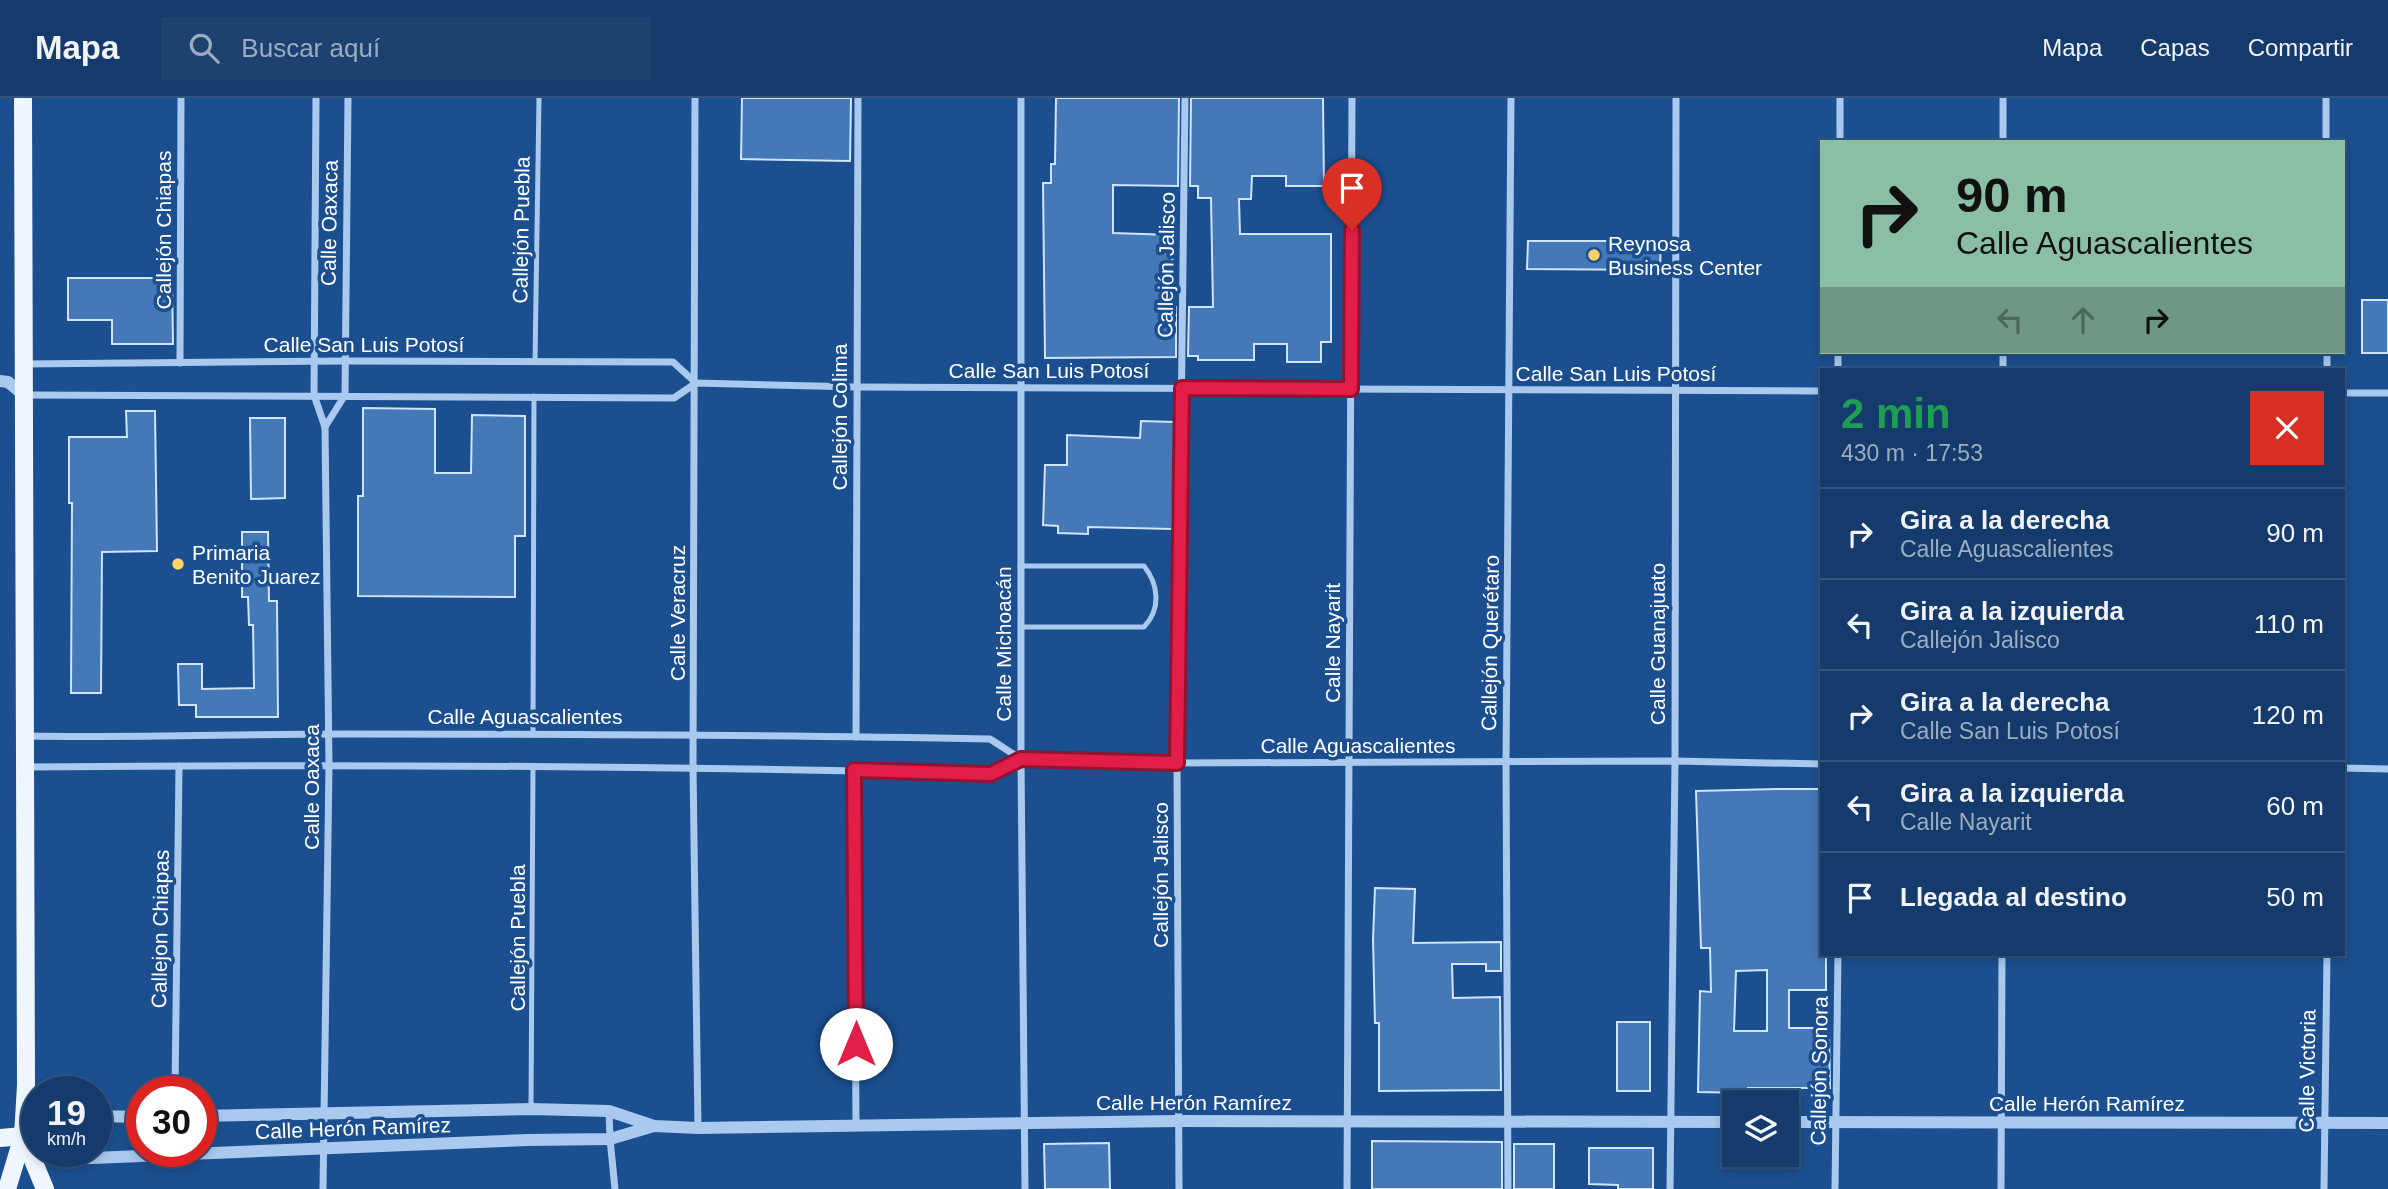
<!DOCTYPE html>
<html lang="es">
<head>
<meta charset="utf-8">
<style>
	:root { --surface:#143b6b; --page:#1d4271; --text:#f1f3f6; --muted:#9dadc1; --line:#33557e }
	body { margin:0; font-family:Arial,sans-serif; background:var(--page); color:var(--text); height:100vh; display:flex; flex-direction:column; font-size:26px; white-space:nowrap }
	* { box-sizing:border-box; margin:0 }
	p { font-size:23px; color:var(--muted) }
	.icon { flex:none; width:38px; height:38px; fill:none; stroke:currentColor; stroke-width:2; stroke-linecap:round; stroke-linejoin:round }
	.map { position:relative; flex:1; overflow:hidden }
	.panel { position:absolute; left:1820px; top:270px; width:525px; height:588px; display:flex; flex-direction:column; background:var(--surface); border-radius:0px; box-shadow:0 4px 10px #0003,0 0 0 2px var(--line) }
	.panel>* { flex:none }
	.hud { position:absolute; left:1820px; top:42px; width:525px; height:214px; border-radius:0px; box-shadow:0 4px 10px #0003,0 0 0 2px var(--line); background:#8abfa5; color:#111; overflow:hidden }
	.buttons { position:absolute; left:1722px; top:992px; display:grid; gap:14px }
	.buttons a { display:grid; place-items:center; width:77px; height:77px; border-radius:0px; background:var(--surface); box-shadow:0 4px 10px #0003,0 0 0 2px var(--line); font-size:35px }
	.speed { position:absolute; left:21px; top:978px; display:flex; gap:14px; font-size:35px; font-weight:700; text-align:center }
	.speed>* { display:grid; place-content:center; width:91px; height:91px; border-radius:50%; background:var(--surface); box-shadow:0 4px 10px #0003,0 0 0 2px var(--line); line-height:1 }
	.speed small { font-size:18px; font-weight:400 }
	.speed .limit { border:10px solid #d22; background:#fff; color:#111 }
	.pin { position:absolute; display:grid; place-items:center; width:60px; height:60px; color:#fff; margin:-72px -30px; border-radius:50% 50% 50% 0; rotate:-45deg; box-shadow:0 0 7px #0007 }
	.pin .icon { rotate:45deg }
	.me { position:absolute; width:77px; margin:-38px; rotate:0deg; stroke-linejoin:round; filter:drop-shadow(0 0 5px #0008) }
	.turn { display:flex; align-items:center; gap:24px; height:147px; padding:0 21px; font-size:32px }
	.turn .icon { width:91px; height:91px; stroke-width:2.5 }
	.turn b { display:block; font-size:49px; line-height:60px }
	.lanes { display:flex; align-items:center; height:66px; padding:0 21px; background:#0003; justify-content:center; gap:35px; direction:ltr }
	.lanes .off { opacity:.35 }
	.round { display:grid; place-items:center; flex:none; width:74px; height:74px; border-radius:0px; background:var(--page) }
	.summary { display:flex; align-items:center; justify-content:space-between; height:119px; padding:0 21px }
	h1 { font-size:42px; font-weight:700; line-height:52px; color:#1e9e55 }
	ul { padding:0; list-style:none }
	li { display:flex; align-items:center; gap:21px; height:91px; padding:0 21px; border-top:2px solid var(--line) }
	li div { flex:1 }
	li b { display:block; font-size:26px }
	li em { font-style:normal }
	header { display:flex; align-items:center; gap:42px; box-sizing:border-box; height:98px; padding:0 35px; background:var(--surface); border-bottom:2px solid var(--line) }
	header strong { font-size:33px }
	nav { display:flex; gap:38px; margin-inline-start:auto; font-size:24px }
	.search { width:490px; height:63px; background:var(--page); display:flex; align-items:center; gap:18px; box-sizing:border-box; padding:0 24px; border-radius:0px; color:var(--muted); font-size:26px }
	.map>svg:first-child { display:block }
	.building { fill:#4478b7; stroke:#cfe3fa; stroke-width:2; fill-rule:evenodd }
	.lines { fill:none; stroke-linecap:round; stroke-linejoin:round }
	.service { stroke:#a9c9ee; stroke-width:5 }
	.minor { stroke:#a9c9ee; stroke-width:7 }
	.tertiary { stroke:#a9c9ee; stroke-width:12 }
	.primary { stroke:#f0f6ff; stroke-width:18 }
	.route-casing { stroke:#92132f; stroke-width:18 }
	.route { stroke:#e11d48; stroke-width:12 }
	.poi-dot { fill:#ffd166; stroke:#1b4f8f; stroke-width:2.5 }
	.labels { text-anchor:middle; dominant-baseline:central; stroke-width:7; stroke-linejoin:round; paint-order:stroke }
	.street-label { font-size:21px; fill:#fff; stroke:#1b4f8f }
	.poi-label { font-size:21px; fill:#fff; stroke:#1b4f8f; text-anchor:start }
</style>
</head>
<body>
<header>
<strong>Mapa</strong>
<div class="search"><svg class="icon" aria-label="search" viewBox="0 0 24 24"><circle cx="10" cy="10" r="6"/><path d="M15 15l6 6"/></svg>Buscar aquí</div>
<nav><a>Mapa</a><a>Capas</a><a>Compartir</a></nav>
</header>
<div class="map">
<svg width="2388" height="1091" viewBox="0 0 2388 1091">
	<rect width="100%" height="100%" fill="#1b4f8f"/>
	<!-- building -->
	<g class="building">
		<polygon points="742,0 851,0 850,63 741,61"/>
		<polygon points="1056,0 1179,0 1178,88 1113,87 1113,135 1172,137 1173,209 1176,209 1176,259 1045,260 1043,85 1051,85 1051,66 1055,66"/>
		<polygon points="1191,0 1323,0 1324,88 1286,88 1286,78 1252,78 1251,101 1239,101 1240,136 1331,136 1331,244 1321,244 1321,264 1287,264 1287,246 1254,246 1254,262 1198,262 1198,258 1188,258 1189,209 1213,209 1211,100 1198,100 1198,88 1190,88"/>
		<polygon points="1528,143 1661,143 1660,172 1527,171"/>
		<polygon points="68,180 172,180 173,246 112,246 112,222 68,222"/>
		<rect x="2362" y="202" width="26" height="53"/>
		<polygon points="363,310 435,311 435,375 471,375 472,317 525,318 525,438 515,438 515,499 358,498 358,398 363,398"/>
		<polygon points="126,313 155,313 157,453 102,454 101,595 71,595 72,405 69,405 69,339 127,339"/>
		<polygon points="250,320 285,320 285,400 251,401"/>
		<polygon points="1141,323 1175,324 1172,431 1088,429 1088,436 1058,435 1058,428 1043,427 1045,367 1067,367 1067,337 1140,340"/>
		<polygon points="242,434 268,434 269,503 277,503 278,619 196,619 196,607 179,607 178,566 202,566 202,591 254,590 253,527 249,527 248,499 242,499"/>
		<path d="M1778 691H1822V856H1826V892H1789V930H1829L1830 990H1748V995L1698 994 1700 893 1711 894 1710 850H1701L1696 693ZM1767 872V933H1734L1736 873Z"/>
		<polygon points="1375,790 1415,791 1413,845 1501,844 1501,873 1486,873 1486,866 1452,866 1453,900 1500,899 1501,992 1379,993 1379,925 1375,925 1373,841"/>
		<rect x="1617" y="924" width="33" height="69"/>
		<polygon points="1372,1043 1502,1044 1502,1091 1372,1091"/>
		<polygon points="1109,1045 1110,1091 1045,1091 1044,1046"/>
		<rect x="1514" y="1046" width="40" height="45"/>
		<polygon points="1589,1050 1653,1050 1653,1091 1618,1091 1618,1087 1589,1086"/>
	</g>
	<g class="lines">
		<!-- service -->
		<g class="service">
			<polyline points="535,264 539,0"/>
			<path d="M1020 468H1144C1159 487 1161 511 1144 529H1021"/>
			<polyline points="533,636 534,298"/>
			<polyline points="531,1011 533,668"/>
		</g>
		<!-- minor -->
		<g class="minor">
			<polyline points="316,0 314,297 325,329 329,667 323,1091"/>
			<polyline points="695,0 693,669 698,1030"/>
			<polyline points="1021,0 1021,661 1025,1091"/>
			<polyline points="2003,0 2003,44"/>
			<polyline points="2326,0 2326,44"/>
			<polyline points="1840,44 1840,0"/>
			<polyline points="2003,254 2003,271"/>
			<polyline points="2327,254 2327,271"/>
			<polyline points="180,265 181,0"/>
			<polyline points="25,266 345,263 673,264 696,285"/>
			<polyline points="1838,271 1838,254"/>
			<polyline points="2343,295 2388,295"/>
			<polyline points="25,297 674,300 696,285 857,289 1822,293"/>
			<polyline points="325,329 345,297 348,0"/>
			<path d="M27 638C133 640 238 636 344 636 560 636 775 637 990 641L1021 661"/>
			<polyline points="856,639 858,0"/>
			<path d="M27 669C348 666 670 668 991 676L1021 661 1177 665 1675 663 1822 666"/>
			<polyline points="2343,670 2388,671"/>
			<polyline points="854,672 856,1028"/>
			<polyline points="175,994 179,668"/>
			<polyline points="609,1013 610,1041 615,1091"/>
			<polyline points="1179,1091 1177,665 1185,0"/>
			<polyline points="1347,1091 1352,0"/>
			<polyline points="1508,1091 1506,665 1511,0"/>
			<polyline points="1670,1091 1675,663 1676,0"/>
			<polyline points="1835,1091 1838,856"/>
			<polyline points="2001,1091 2002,856"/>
			<polyline points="2324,1091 2327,856"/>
		</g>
		<!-- tertiary -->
		<g class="tertiary">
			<polyline points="0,283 8,284 24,297"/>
			<polyline points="96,1018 142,1019"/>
			<polyline points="201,1018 531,1011 609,1013 654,1028 698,1030 1178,1023 1734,1024"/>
			<polyline points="1787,1024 2388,1025"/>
			<polyline points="23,1038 37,1032"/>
			<polyline points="53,1054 68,1061 528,1042 610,1041 654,1028"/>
		</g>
		<!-- primary -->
		<g class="primary">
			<polyline points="23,1038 45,1091"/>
			<polyline points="0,1040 23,1038"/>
			<polyline points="7,1091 23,1038 26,987 23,0"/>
		</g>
	</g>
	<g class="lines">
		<defs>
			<polyline id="route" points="856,946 854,672 991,676 1021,661 1177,665 1182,290 1351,291 1352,132"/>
		</defs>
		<!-- route casing -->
		<use href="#route" class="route-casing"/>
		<!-- route -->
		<use href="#route" class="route"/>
	</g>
	<!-- markers -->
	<g class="poi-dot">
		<circle cx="1594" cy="157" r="7"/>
		<circle cx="178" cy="466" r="7"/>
	</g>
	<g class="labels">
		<!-- street labels -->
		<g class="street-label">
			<text transform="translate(329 125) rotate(-89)">Calle Oaxaca</text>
			<text transform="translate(163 132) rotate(-90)">Callejón Chiapas</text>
			<text transform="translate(521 132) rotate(-89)">Callejón Puebla</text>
			<text transform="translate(1166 167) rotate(-89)">Callejón Jalisco</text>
			<text x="364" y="246">Calle San Luis Potosí</text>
			<text x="1049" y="272">Calle San Luis Potosí</text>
			<text x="1616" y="275">Calle San Luis Potosí</text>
			<text transform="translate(839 319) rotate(-90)">Callejón Colima</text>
			<text transform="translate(677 515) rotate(-90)">Calle Veracruz</text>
			<text transform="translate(1332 545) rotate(-90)">Calle Nayarit</text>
			<text transform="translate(1490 545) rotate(-89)">Callejón Querétaro</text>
			<text transform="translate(1003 546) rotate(-90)">Calle Michoacán</text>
			<text transform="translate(1657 546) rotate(-90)">Calle Guanajuato</text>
			<text x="525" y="618">Calle Aguascalientes</text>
			<text x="1358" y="647">Calle Aguascalientes</text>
			<text transform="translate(311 689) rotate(-90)">Calle Oaxaca</text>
			<text transform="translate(1160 777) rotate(-90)">Callejón Jalisco</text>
			<text transform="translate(160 831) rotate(-89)">Callejon Chiapas</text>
			<text transform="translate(517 840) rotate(-90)">Callejón Puebla</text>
			<text transform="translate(1819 973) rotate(-89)">Callejón Sonora</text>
			<text transform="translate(2307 973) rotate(-89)">Calle Victoria</text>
			<text x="1194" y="1004">Calle Herón Ramírez</text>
			<text x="2087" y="1005">Calle Herón Ramírez</text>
			<text transform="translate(353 1030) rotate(-2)">Calle Herón Ramírez</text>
		</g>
		<!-- poi labels -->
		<g class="poi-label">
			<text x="1608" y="145">Reynosa<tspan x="1608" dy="24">Business Center</tspan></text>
			<text x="192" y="454">Primaria<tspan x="192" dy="24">Benito Juarez</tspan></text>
		</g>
	</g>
</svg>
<div class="buttons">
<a><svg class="icon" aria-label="layers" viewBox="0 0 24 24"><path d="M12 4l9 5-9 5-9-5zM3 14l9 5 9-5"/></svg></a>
</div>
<div class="speed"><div>19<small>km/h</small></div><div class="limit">30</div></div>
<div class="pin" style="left:1352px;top:132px;background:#d93025"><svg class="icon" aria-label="arrive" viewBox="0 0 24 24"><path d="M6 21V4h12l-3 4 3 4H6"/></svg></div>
<svg class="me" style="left:856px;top:946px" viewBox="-20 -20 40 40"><circle r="19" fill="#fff"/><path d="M0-13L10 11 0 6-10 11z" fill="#e11d48"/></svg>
<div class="hud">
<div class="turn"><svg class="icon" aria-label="right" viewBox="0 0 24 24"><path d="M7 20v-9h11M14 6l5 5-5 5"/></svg><div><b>90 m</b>Calle Aguascalientes</div></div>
<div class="lanes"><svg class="icon off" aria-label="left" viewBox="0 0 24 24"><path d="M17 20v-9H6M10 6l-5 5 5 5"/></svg><svg class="icon off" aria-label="ahead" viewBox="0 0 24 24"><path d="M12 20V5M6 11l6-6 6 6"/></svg><svg class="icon" aria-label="right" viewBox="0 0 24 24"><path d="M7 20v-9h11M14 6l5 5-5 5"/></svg></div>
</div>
<section class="panel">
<div class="summary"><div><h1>2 min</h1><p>430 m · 17:53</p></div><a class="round" style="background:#d93025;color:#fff"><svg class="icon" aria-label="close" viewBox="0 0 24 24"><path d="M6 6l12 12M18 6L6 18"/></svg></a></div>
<ul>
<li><svg class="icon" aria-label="right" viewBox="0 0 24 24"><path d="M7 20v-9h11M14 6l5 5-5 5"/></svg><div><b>Gira a la derecha</b><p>Calle Aguascalientes</p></div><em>90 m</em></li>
<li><svg class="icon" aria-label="left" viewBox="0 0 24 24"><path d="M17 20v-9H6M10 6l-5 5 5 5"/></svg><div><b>Gira a la izquierda</b><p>Callejón Jalisco</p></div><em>110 m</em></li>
<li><svg class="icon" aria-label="right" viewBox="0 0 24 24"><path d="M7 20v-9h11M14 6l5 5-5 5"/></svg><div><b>Gira a la derecha</b><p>Calle San Luis Potosí</p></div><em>120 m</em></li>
<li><svg class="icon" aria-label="left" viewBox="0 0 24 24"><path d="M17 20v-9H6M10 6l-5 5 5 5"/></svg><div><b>Gira a la izquierda</b><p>Calle Nayarit</p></div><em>60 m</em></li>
<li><svg class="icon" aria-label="arrive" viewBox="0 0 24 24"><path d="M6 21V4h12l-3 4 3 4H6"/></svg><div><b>Llegada al destino</b></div><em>50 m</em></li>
</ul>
</section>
</div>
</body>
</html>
